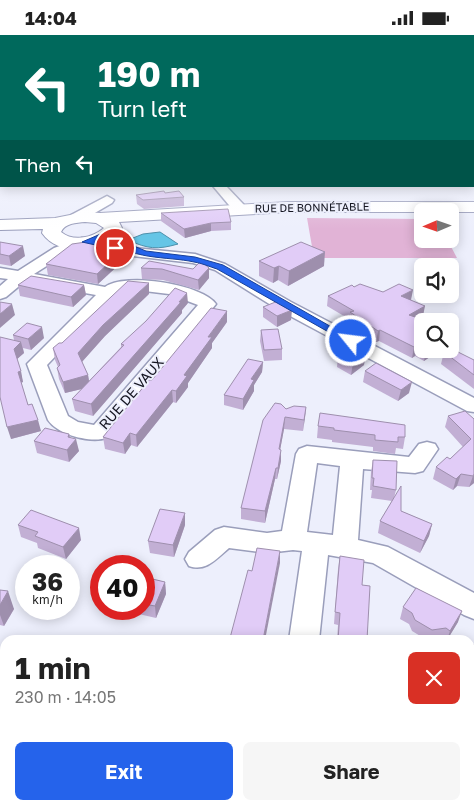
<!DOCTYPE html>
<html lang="en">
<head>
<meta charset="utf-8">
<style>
	:root { --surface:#fff; --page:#f6f6f6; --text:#222; --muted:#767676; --accent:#2563eb }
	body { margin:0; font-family:"Golos Text",sans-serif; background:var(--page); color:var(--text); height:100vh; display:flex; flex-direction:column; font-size:19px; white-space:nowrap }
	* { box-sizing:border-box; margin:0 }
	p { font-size:16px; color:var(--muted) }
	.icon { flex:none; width:28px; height:28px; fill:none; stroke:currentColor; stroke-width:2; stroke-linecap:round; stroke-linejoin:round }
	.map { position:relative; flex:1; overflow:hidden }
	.sheet { position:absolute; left:0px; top:600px; width:475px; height:175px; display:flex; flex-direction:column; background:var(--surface); border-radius:15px 15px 0 0; box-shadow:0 2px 12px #0003 }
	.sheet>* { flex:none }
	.guide { position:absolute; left:0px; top:0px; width:475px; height:152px; box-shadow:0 2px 12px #0003; background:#00695c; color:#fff; overflow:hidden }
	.needle { width:32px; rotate:268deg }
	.controls { position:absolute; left:414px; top:168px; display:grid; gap:10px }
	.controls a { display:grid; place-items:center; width:45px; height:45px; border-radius:8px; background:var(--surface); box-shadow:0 2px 12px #0003; font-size:25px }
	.speed { position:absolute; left:15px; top:520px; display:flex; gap:10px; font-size:25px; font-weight:700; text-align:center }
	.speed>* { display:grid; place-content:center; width:65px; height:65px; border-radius:50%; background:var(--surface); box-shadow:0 2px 12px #0003; line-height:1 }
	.speed small { font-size:12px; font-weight:400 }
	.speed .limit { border:8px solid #d22; background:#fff; color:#111 }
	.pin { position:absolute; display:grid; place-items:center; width:42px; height:42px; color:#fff; margin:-21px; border:2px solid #fff; border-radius:50%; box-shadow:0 1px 5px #0007 }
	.me { position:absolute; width:55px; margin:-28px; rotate:299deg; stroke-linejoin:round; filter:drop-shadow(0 0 4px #0008) }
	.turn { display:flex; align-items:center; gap:18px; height:105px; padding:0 15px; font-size:22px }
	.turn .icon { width:65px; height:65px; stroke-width:2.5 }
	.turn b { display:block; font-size:35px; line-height:42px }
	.then { display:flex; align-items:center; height:48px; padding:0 15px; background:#0003; gap:10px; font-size:19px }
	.round { display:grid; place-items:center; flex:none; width:52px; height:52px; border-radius:8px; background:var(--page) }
	.summary { display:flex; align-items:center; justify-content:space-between; height:85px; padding:0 15px }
	h1 { font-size:30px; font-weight:700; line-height:38px }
	.primary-button { display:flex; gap:10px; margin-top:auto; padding:10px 15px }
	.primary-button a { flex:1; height:58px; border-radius:8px; background:var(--accent); color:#fff; font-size:20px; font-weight:700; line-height:58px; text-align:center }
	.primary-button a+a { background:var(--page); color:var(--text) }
	.status { display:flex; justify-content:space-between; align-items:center; height:35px; padding:0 25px; background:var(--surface); direction:ltr }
	.status svg { height:14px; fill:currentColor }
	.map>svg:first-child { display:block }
	.green { fill:#e1b3d6 }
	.water { fill:#65c5e6; stroke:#4d90ab }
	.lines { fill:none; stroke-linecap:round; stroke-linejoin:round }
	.minor-casing { stroke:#9a9ebb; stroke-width:3 }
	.major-casing { stroke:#9a9ebb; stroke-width:2 }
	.minor { fill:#fff; fill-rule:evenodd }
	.major { fill:#fff; fill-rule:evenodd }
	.wall { fill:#c2afd4 }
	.shaded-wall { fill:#9e8fad }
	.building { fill:#e1ccf7; stroke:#9e8fad }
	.route { fill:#2563eb; stroke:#184099 }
	.labels { text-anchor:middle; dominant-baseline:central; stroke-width:4; stroke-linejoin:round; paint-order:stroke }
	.far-street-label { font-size:11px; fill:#151621; stroke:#edeffc }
	.street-label { font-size:14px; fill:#151621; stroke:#edeffc }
</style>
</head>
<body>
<div class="status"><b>14:04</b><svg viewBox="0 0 49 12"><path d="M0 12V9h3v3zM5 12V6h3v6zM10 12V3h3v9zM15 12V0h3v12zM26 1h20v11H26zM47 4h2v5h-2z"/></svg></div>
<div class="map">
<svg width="474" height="775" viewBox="0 0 474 775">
	<rect width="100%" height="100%" fill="#edeffc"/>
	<!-- green -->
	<polygon class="green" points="307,183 422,184 422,204 447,204 457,223 314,223"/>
	<!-- water -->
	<path class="water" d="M160 197 178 209C157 215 148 214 128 205L143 199Z"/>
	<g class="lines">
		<defs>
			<g id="minor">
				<polygon points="213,151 226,151 244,170 246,173 244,176 234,176"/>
				<polygon points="107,161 114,165 112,168 81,186 76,187 69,183 71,180"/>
				<path d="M82 203 124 212 195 219 225 229 291 267 474 363V377L467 376 279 275 215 235 193 228 124 220 85 211 64 220 34 239 105 252C125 237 202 249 216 269L107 403C90 408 58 400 48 385L27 329 96 260 24 247 6 262 0 264V251L8 244 0 243V233L18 236 54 213ZM128 254 169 259 198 270 94 390 78 387 68 381 47 330 114 260 121 256Z"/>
				<path d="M427 407 435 409 438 414 423 436 415 438 363 434 358 505 388 512 474 558V584L464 580 373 528 328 520 319 605H289L302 516 293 515 267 518 229 513C216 524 206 537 189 531L185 524 189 517 215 495 224 492 267 498 282 496 296 419 299 414 307 411 409 422 419 409ZM317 428 340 431 333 500 307 497Z"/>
				<polygon points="0,672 5,673 5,705 0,704"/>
				<polygon points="257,770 320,770 318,775 259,775"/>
				<polygon points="390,770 449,770 451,775 392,775"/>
			</g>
			<path id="major" d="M288 167H474V177H288L119 187 122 193C106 217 60 224 42 198L43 194 0 195V185L55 183 85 177 100 178ZM85 187 96 188 104 193C92 203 73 207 61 197 65 188 76 188 85 187Z"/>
		</defs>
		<!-- minor casing -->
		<use href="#minor" class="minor-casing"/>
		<!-- major casing -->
		<use href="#major" class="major-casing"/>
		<!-- minor -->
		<use href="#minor" class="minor"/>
		<!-- major -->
		<use href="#major" class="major"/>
	</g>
	<!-- wall -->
	<g class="wall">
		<polygon points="136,160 184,162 184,171 144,174 137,169"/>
		<polygon points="161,178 231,187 231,195 211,196 185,203 161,186"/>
		<polygon points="0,207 25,221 11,231 0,229"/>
		<polygon points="125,224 98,249 48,240 46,229"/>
		<polygon points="259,226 324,231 288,251 278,245 273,248 259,241"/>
		<polygon points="141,233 193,234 209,233 209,243 199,255 163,245 142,244"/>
		<polygon points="18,250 84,250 86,260 73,272 20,261"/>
		<polygon points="354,252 383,257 411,265 423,281 419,284 424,286 422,295 420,297 437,317 424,326 415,321 412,323 379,306 376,307 348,288 349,284 327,271 328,261"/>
		<polygon points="149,259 105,301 82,327 88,340 89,346 121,312 121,309 188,268 182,275 182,278 93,381 75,376 72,364 82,354 65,358 59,344 57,333 58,332 55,325 53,313"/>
		<polygon points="263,272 291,285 277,292 263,282"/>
		<polygon points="227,287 212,308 212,313 188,348 188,352 176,368 173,367 137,412 131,410 125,419 105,414 103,402 152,345"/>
		<polygon points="261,295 282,314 282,325 264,326 260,306"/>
		<polygon points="13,300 44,303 31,315 23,313 24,318 17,324 23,347 21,348 28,370 41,396 11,404 14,305"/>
		<polygon points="444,317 474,325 474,354 441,329"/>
		<polygon points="338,321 364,330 351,340 337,332"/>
		<polygon points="263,327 262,337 254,350 254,356 243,375 224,370 224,360"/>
		<polygon points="365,336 409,358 398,366 363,347"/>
		<polygon points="306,372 303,396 284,394 280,415 281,426 277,444 275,444 265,488 241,484 241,473 286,374"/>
		<polygon points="448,381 474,384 474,448 469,452 457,451 453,455 433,444 436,432 450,424 463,412 445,392"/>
		<polygon points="318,391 405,402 403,414 396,413 395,419 373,416 373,412 332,407 332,405 317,403"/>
		<polygon points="69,399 70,402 79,416 69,427 37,418 34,406"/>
		<polygon points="373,425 396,455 394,463 401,476 432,489 429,501 420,518 378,498 380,486 392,466 371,463 372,455 370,455 371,437"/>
		<polygon points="18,490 81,505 66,524 38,513 37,508 21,502"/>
		<polygon points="185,490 174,522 150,518 148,506"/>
		<polygon points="340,521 362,550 367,605 337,605 338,590 334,589 338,534"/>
		<polygon points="101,542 101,567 98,566 95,554"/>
		<polygon points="144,542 165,547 166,559 156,583 117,574 144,574"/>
		<polygon points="0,555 14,574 4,591 0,590"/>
		<polygon points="403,572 458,587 447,605 444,605 442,604 427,605 412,596 409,589 400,584"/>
		<polygon points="39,574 63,574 59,582"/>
		<polygon points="474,609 474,632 470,630 470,617"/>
		<polygon points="470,705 474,705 474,747 473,742 470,742"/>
		<polygon points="0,726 5,727 5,767 2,767 0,772"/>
		<polygon points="26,770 42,770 41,772"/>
	</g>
	<!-- shaded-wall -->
	<g class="shaded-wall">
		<polygon points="211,188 211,196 185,203 184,194"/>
		<polygon points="23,211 25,221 11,231 9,221"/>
		<polygon points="124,214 125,224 98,249 97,239"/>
		<polygon points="325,217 324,231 288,251 289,236"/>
		<polygon points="279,231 278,245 273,248 274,233"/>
		<polygon points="209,233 209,243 199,255 198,245"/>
		<polygon points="149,248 149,259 105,301 80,329 78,318 103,290"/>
		<polygon points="84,250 86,260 73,272 71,262"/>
		<polygon points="413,255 411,265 400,271 401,261"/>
		<polygon points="187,258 188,268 182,275 182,278 93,381 91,369"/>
		<polygon points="12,269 15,280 0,293 0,279"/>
		<polygon points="425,271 423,281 407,291 409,280"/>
		<polygon points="292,275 291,285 277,292 277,281"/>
		<polygon points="227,276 227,287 212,308 212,313 188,348 188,352 176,368 176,356 184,340 208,302"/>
		<polygon points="422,287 422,295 414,305 416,295"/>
		<polygon points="42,292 44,303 31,315 28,304"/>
		<polygon points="380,295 379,306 376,307 378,296"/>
		<polygon points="21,307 24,318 16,325 14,314"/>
		<polygon points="417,311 415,321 412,323 414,312"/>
		<polygon points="429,314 438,314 437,317 424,326 426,315"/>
		<polygon points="366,319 364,330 351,340 353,328"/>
		<polygon points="263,327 262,337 254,350 254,356 243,375 243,364 251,344"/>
		<polygon points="21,336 23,347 20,348 18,337"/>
		<polygon points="88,340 90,352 65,358 63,347"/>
		<polygon points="412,347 409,358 398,366 401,355"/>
		<polygon points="172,355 173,367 137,412 136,400"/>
		<polygon points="306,372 305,383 303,396 304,385"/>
		<polygon points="285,382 284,394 278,426 279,414"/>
		<polygon points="38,385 41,396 11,404 7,392"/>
		<polygon points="130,398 131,410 125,419 123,408"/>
		<polygon points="69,399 71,410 76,404 79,416 69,427 67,415 68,402"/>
		<polygon points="281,415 281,426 277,444 278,433"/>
		<polygon points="276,433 275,444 265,488 265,476"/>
		<polygon points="461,439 457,451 453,455 456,444"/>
		<polygon points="474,439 474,448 469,452 473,441"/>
		<polygon points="185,478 185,490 174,522 173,510"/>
		<polygon points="432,489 429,501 420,518 424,506"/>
		<polygon points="79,493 81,505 66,524 63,512"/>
		<polygon points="280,516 280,528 265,605 263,605"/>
		<polygon points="165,547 166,559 156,583 155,571"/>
		<polygon points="8,556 14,574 4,591 0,580 0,570"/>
		<polygon points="56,574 63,574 59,582"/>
		<polygon points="462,576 458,587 447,605 450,596"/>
		<polygon points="133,770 138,770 137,775 131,775"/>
	</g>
	<!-- building -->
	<g class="building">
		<polygon points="164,156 165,158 179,156 184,162 143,165 136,160"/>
		<polygon points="228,174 231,187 211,188 184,194 161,178"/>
		<polygon points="0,207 23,211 9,221 0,219"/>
		<polygon points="86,207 124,214 97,239 46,229 72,209"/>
		<polygon points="301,207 325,217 289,236 279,231 274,233 259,226"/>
		<polygon points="149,226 193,234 201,226 209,233 198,245 162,234 141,233"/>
		<polygon points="31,241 84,250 71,262 18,250"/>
		<polygon points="128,246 149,248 103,290 78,318 88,340 63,347 57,333 60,330 53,313 59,308 62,308"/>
		<polygon points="360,249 383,257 399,249 413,255 401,261 425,271 409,280 424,285 416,295 422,298 422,313 417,311 414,312 380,295 378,296 350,277 354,276 328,261 352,250 354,252"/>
		<polygon points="175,253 187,258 179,267 181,267 91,369 72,364 124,310 121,309 146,286"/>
		<polygon points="278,266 292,275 277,281 263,272"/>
		<polygon points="0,267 12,269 0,279"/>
		<polygon points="211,273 227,276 208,302 212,302 184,340 187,341 176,356 172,355 136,400 130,398 123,408 103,402 149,345 152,345"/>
		<polygon points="27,288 42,292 28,304 13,300"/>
		<polygon points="278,294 282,314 264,315 261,295"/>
		<polygon points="0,302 21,307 14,314 21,336 18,337 28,370 32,369 38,385 7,392 0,362"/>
		<polygon points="351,312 366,319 353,328 338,321"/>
		<polygon points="450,313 474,325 474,340 444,317 446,314"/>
		<polygon points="248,324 263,327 251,344 254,345 243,364 224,360"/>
		<polygon points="376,328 412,347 401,355 365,336"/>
		<polygon points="275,368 281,369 286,374 294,371 306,372 304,385 285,382 279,414 281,415 278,433 276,433 265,476 241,473 263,385"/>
		<polygon points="465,376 474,384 474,439 473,441 461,439 456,444 436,432 447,422 450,424 471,404 448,381"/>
		<polygon points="320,378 405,390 405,402 398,402 398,407 375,405 375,400 334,395 334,393 318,391"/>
		<polygon points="45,393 69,399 68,402 76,404 67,415 34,406"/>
		<polygon points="373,425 397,426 396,455 373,451 374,443 372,443"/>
		<polygon points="401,451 401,476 432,489 424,506 380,486"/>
		<polygon points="160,474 185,478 173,510 148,506"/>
		<polygon points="31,475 79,493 63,512 35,501 38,497 18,490"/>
		<polygon points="257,513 280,516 263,605 239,605 230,603 248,535 252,536"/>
		<polygon points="340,521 364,525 362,550 370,551 367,605 338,605 340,578 335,577"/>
		<polygon points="101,542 101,555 95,554"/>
		<polygon points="144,542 165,547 155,571 144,569"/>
		<polygon points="416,553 462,576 450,596 446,593 432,595 415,585 412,578 403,572"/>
		<polygon points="0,555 8,556 0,570"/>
		<polygon points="474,609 474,618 470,616"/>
		<polygon points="470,705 474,705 474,731 470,730"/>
		<polygon points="0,726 5,727 5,758 0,757"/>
		<polygon points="75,770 133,770 131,775 73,775"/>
		<polygon points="174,770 175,770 198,775 172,775"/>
	</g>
	<!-- sky -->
	<linearGradient id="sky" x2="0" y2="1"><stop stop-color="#73bbe7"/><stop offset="0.44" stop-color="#f7f8fe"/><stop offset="1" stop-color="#f7f8fe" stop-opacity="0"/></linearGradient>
	<rect width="474" height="194" fill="url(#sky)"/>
	<!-- route -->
	<path class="route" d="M110 195 113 196 119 205 146 216 195 222 223 230 356 306 351 309 348 308 217 234C210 232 202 228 194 227 168 221 126 226 109 201L97 207 118 212V215L82 207Z"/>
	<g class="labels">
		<!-- far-street labels -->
		<g class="far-street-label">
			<text transform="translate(312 172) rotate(-1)">RUE DE BONNÉTABLE</text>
		</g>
		<!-- street labels -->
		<g class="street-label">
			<text transform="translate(131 358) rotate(-49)">RUE DE VAUX</text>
		</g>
	</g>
</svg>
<div class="controls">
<a><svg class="needle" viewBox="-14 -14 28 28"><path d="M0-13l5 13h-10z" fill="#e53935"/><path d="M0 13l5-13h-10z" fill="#767676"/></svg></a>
<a><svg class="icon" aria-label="sound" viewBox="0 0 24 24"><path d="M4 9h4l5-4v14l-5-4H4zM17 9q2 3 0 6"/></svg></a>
<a><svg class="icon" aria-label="search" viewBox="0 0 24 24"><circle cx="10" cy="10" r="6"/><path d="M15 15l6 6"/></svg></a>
</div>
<div class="speed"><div>36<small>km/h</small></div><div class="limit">40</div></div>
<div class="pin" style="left:115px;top:213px;background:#d93025"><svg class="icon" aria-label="arrive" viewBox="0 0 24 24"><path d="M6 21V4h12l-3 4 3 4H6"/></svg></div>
<svg class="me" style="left:351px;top:306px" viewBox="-20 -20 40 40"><circle r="17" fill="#2563eb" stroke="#fff" stroke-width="3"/><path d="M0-11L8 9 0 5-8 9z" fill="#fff"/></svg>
<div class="guide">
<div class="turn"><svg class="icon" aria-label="left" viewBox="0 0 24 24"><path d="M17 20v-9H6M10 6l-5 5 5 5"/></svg><div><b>190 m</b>Turn left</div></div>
<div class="then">Then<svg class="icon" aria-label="left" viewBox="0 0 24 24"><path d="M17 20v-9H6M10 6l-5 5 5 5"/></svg></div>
</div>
<section class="sheet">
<div class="summary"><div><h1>1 min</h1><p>230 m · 14:05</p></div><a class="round" style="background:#d93025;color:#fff"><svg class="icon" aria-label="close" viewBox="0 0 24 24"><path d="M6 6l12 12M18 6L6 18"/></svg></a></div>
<div class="primary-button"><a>Exit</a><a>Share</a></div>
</section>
</div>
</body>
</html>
